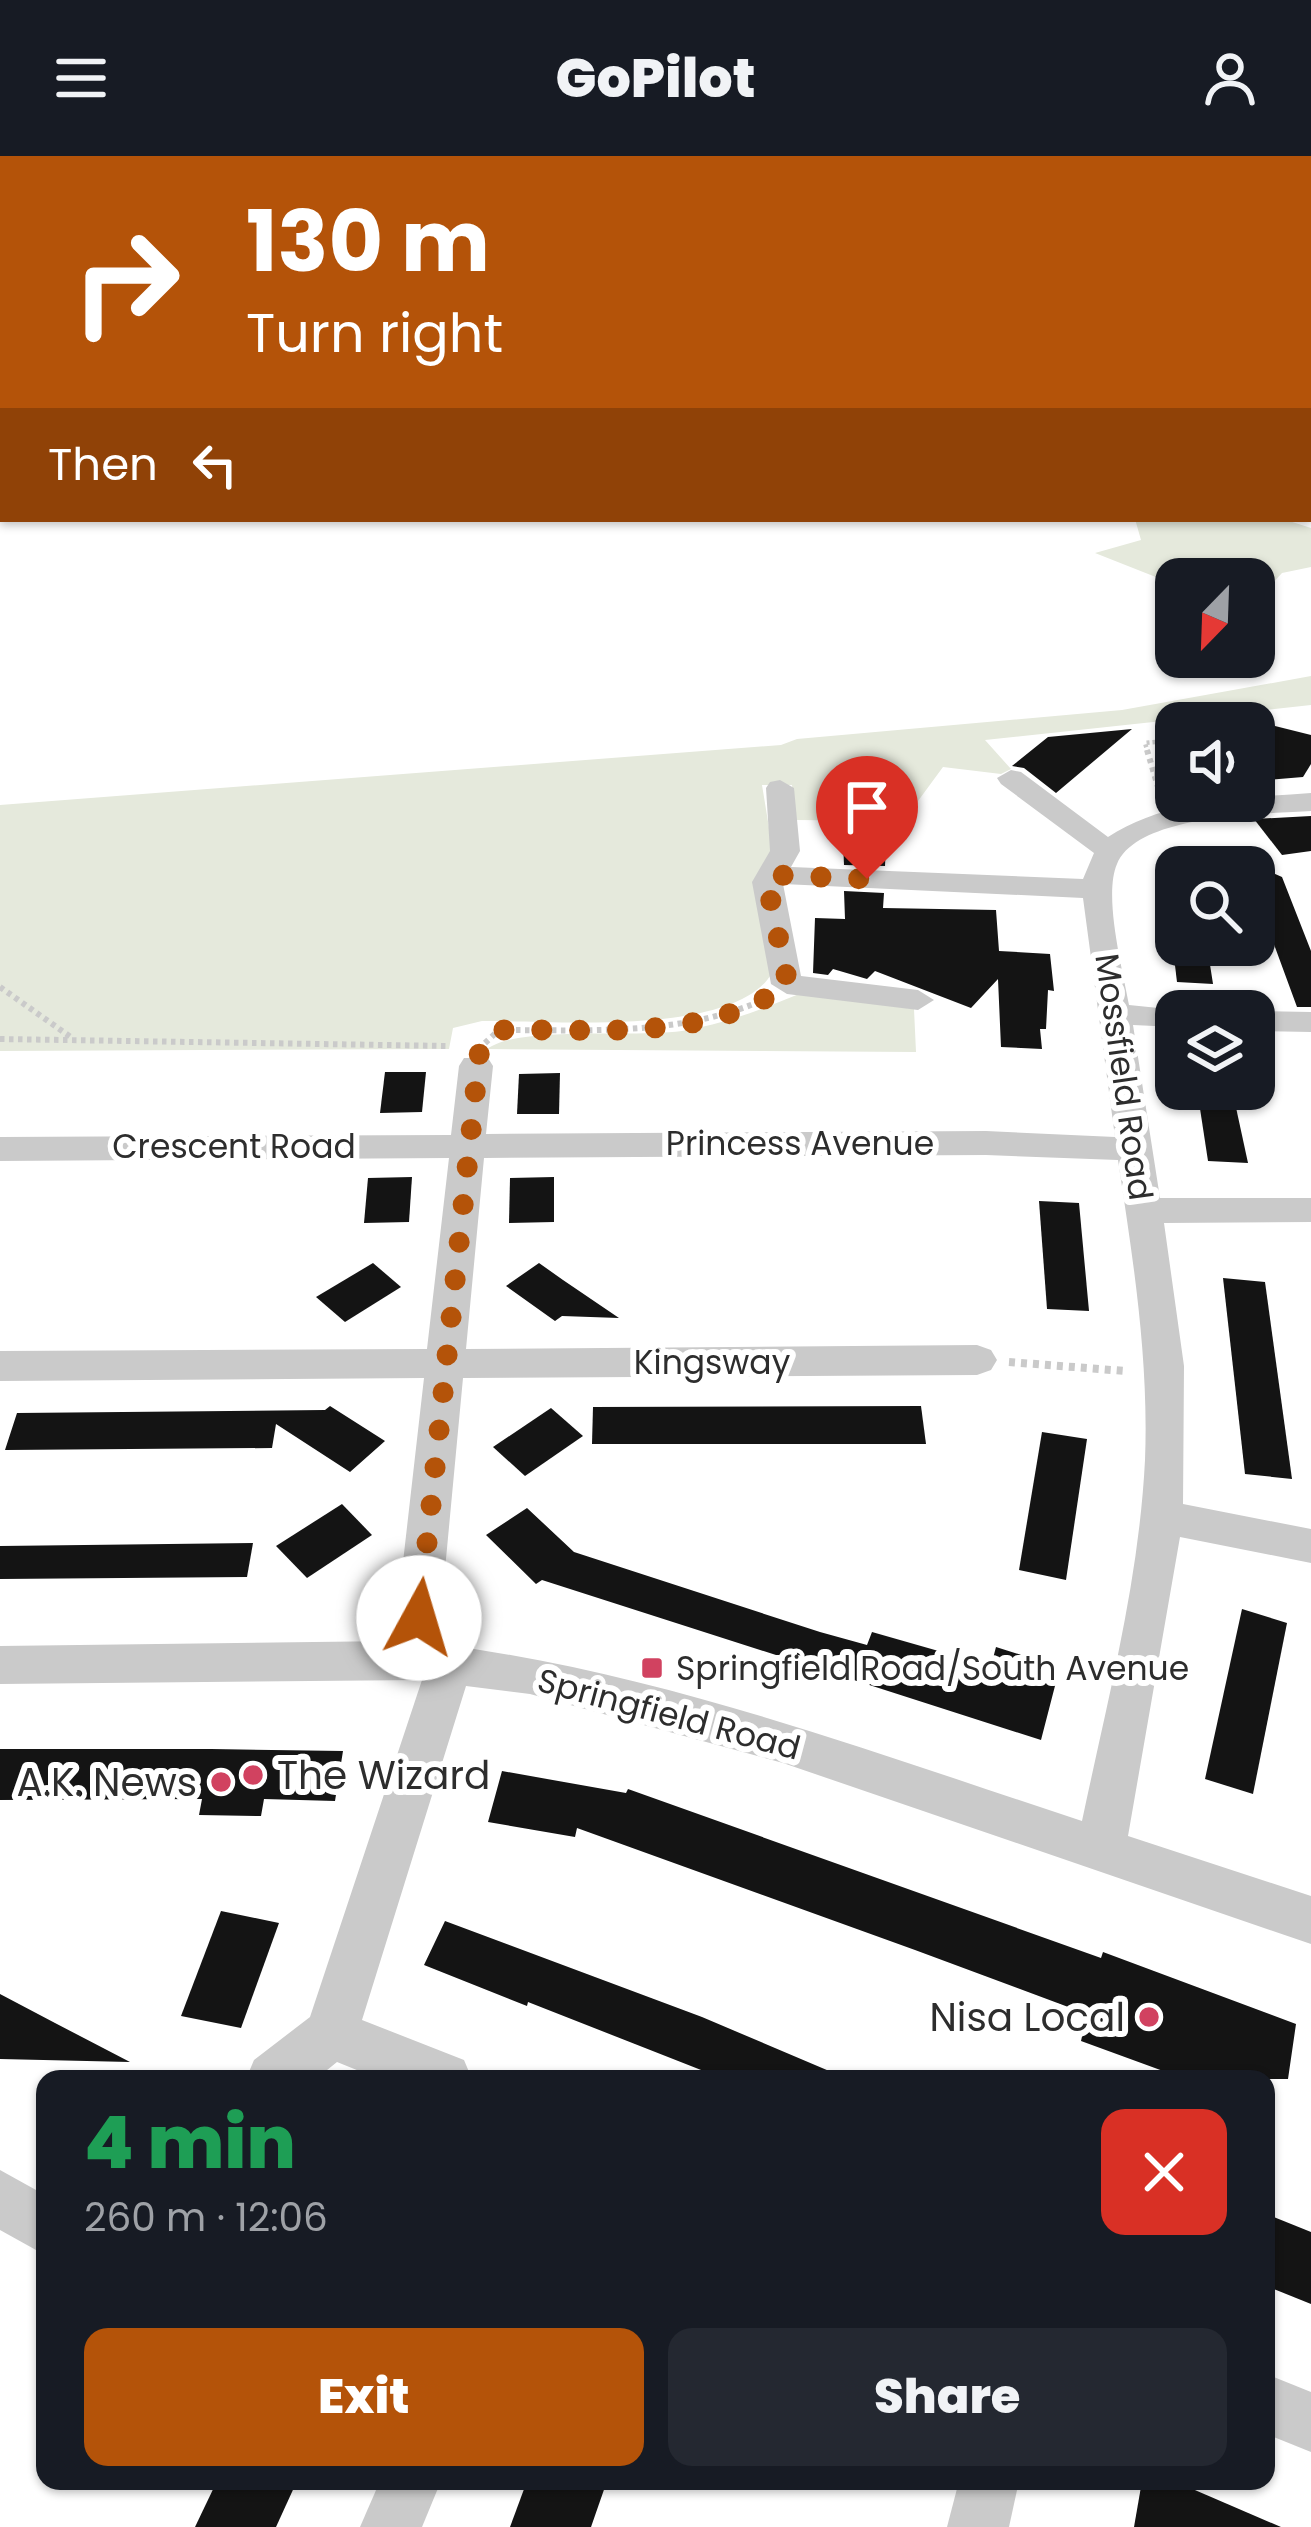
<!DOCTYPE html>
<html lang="en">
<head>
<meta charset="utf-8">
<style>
	:root { --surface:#171b24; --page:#242831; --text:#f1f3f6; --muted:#9ea1a6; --accent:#b45309 }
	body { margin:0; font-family:Poppins,sans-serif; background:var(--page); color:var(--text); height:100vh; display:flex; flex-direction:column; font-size:45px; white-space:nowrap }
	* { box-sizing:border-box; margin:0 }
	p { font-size:39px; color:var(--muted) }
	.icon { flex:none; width:66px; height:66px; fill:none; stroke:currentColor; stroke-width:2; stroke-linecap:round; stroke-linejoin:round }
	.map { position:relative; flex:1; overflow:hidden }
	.drawer { position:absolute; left:36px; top:1914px; width:1239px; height:420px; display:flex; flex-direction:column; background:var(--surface); border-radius:24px; box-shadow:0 3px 9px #0004 }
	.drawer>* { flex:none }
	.hud { position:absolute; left:0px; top:0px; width:1311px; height:366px; box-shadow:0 3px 9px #0004; background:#b45309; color:#fff; overflow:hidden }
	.needle { width:78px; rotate:203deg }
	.controls { position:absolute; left:1155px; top:402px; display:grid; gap:24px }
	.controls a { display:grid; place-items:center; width:120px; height:120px; border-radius:24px; background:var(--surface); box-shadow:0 3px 9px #0004; font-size:60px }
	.pin { position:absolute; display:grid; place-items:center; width:102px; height:102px; color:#fff; margin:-123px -51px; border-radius:50% 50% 50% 0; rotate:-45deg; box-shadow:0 0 12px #0007 }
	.pin .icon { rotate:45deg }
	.me { position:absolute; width:132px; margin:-66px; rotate:6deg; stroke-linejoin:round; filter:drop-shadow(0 0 9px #0008) }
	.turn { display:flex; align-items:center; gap:42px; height:252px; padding:0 48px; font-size:54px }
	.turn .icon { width:156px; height:156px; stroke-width:2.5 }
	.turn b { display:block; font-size:84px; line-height:102px }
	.then { display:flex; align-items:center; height:114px; padding:0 48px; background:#0003; gap:24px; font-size:45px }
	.round { display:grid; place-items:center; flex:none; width:126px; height:126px; border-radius:24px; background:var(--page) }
	.overview { display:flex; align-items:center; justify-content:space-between; height:204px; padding:0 48px }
	h1 { font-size:72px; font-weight:800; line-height:90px; color:#1e9e55 }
	.cta { display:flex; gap:24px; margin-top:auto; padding:24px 48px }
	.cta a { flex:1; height:138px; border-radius:24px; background:var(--accent); color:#fff; font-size:48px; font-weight:800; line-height:138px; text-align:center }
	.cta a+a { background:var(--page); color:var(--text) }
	header { display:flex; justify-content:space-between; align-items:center; height:156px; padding:0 48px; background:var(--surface); font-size:54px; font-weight:800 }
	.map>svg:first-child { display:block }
	.green { fill:#e5e9dc }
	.building { fill:#141414 }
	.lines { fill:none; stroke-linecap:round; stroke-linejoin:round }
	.path-far3 { stroke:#cacaca; stroke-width:3; stroke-dasharray:3 3; stroke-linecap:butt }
	.path-far2 { stroke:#cacaca; stroke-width:4.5; stroke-dasharray:3 3; stroke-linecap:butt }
	.path-far1 { stroke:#cacaca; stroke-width:6; stroke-dasharray:4.5 4.5; stroke-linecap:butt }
	.path { stroke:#cacaca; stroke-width:8; stroke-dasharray:6 6; stroke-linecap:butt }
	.minor { fill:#cacaca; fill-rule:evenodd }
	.highway { fill:#949494; fill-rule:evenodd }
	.route { stroke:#b45309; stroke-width:21; stroke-dasharray:0 37.8 }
	.poi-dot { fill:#d14260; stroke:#fff; stroke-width:4.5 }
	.labels { text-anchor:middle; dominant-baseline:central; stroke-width:12; stroke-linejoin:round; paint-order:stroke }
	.street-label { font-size:33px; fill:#2d2d2d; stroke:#fff }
	.poi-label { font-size:33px; fill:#2d2d2d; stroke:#fff; text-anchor:start }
	.near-poi-label { font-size:39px; fill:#2d2d2d; stroke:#fff; text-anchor:end }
</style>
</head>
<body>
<header><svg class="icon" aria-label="menu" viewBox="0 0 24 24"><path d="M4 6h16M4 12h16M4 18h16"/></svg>GoPilot<svg class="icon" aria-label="person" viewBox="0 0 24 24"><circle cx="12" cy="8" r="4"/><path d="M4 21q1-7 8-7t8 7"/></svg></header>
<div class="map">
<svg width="1311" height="2371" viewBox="0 0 1311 2371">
	<rect width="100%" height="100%" fill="#fff"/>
	<!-- green -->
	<g class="green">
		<polygon points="1135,363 1283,363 1311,372 1311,411 1282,417 1271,429 1254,423 1176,423 1176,429 1095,397 1141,384"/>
		<path d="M1311 520V549L985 584 1011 613 1001 618 943 611 907 660 892 665 795 664 792 629H762L773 696 772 817C735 882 549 864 482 865L453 872 449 893 0 895V649L781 589 797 583 1122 554Z"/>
		<path d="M799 838 914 853 916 896 487 893C519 869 635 882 682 875 724 868 760 854 799 838Z"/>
	</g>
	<!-- building -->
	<g class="building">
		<polygon points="1267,568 1311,579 1311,608 1303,621 1254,625 1254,588"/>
		<polygon points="1132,573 1056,637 1024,612 1012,610 1048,581"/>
		<polygon points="1311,660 1311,695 1282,699 1254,663"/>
		<polygon points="843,684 886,686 885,710 844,709"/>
		<polygon points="1243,704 1282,721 1311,795 1311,851 1297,851 1254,734 1254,711 1246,711"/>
		<polygon points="844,735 884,737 883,752 996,754 999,795 1050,798 1054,835 1048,834 1046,873 1040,873 1042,893 1001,891 998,823 971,852 875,815 867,823 833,813 828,819 813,817 815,762 845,763"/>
		<polygon points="1173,793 1208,796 1213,828 1177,826"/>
		<polygon points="385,916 426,916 422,956 380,957"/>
		<polygon points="560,917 559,958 517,958 519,918"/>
		<polygon points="1197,933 1232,933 1248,1007 1208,1005"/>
		<polygon points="412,1021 409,1066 364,1067 368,1022"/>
		<polygon points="554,1021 554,1066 509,1067 510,1022"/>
		<polygon points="1039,1045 1079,1047 1089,1155 1047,1153"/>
		<polygon points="373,1107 401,1131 345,1166 316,1141"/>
		<polygon points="539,1107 563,1124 619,1162 562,1160 555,1165 506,1130"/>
		<polygon points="1223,1122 1265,1126 1292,1323 1245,1318"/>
		<polygon points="330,1250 385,1285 350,1316 276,1268 272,1292 5,1294 17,1257 325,1254"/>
		<polygon points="921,1250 926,1288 592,1288 593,1251"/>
		<polygon points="551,1252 583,1280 525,1320 493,1291"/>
		<polygon points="1042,1276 1087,1283 1066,1424 1019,1414"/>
		<polygon points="342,1348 372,1379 307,1422 276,1390"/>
		<polygon points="527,1352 574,1396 820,1476 867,1489 872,1476 991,1510 996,1491 1037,1504 1033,1520 1056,1526 1041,1584 542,1424 536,1428 486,1379"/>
		<polygon points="253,1387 247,1421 0,1423 0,1390"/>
		<polygon points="1242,1453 1287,1467 1253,1638 1205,1623"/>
		<polygon points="0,1593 211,1593 343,1595 335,1645 264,1643 261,1660 199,1659 202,1643 0,1644"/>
		<polygon points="502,1615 626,1637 628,1633 1101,1802 1103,1796 1296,1868 1288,1923 1185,1923 1081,1885 1087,1858 915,1794 577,1672 575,1681 488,1666"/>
		<polygon points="221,1755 279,1767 241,1872 181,1860"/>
		<polygon points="445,1765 702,1861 848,1923 724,1923 528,1846 527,1850 424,1809"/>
		<polygon points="0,1838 55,1867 130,1906 0,1903"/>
		<polygon points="1266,2058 1311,2076 1311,2148 1266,2130"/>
		<polygon points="217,2325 297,2325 276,2371 195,2371"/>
		<polygon points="527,2325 607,2325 591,2371 510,2371"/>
		<polygon points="1142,2325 1174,2325 1281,2371 1134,2371"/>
	</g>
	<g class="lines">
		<!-- path-far3 -->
		<polyline class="path-far3" points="699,0 710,3"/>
		<!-- path-far2 -->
		<polyline class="path-far2" points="1148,597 1145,587 1176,584"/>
		<!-- path-far1 -->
		<g class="path-far1">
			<polyline points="1147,594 1161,641"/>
			<polyline points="1154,617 1176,617"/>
			<polyline points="0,831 72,882"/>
			<polyline points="0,883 448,890"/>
			<path d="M485 887 499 874C589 874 677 880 761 845"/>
		</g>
		<!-- path -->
		<polyline class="path" points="1009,1206 1125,1215"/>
		<!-- minor -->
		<g class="minor">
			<polygon points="3,235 3,247 0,248 0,236"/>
			<path d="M1011 614 1021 616 1108 681C1167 642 1245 642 1311 637V655C1264 658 1138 658 1117 708 1103 740 1123 815 1129 849L1188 855H1176V871L1133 869 1160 1042H1311V1066L1164 1067 1184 1210 1183 1348 1311 1373V1407L1180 1381 1128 1680 1311 1740V1788L783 1607 530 1538 466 1530 362 1864 464 1904 472 1923H379L337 1906 316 1923H246L254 1904 310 1861 422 1524 0 1528V1490L394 1485 424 1222 0 1225V1195L427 1193 449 1002 0 1005V981L451 979 459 910 464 902H488L493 910 486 978 986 975 1115 981 1083 742 783 728 801 820 918 834 934 844 918 854 787 838 771 828 752 726 770 695 766 632 770 626 780 624 794 632 800 695 791 711 1083 723 1094 697 1001 628 997 622ZM986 999 1118 1004C1133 1103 1149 1203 1145 1304 1139 1426 1107 1546 1082 1665 872 1596 659 1516 438 1488L463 1222 977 1219 991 1214 997 1204 991 1194 977 1189 466 1193 484 1002Z"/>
			<polygon points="1254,855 1311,856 1311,876 1254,875"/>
			<polygon points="0,2014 45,2039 45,2099 0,2074"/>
			<polygon points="1266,2218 1311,2236 1311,2296 1266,2278"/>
			<polygon points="380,2325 441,2325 422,2371 360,2371"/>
			<polygon points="959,2325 1019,2325 1009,2371 947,2371"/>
		</g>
		<!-- highway -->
		<g class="highway">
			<polygon points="748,0 781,0 783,3 750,3"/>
			<polygon points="811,0 847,0 849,3 813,3"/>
			<polygon points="954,0 986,0 988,3 956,3"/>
			<polygon points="1031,0 1066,0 1068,3 1033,3"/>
			<polygon points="1081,0 1115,0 1117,3 1083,3"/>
			<polygon points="1194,0 1232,0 1234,3 1196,3"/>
			<polygon points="1276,0 1309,0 1311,4 1308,8 1308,3"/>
			<polygon points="1308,44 1311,45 1311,61 1308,60"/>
			<rect x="1308" y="94" width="3" height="17"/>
			<polygon points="1308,136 1311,137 1311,155 1308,154"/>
		</g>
	</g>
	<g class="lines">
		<!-- route -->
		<path class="route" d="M419 1462 480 891 499 874C593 872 708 887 788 828L767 726 775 719 867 723"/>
	</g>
	<!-- markers -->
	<g class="poi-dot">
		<rect x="640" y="1500" width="24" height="24" rx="6"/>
		<circle cx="253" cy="1619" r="12"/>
		<circle cx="221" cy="1626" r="12"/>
		<circle cx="1149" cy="1861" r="12"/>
	</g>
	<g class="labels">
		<!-- street labels -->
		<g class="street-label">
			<text transform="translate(1124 921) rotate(82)">Mossfield Road</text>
			<text x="800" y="987">Princess Avenue</text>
			<text x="234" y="990">Crescent Road</text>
			<text x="712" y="1206">Kingsway</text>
			<text transform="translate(669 1558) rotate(15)">Springfield Road</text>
		</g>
		<!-- poi labels -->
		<g class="poi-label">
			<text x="676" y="1512">Springfield Road/South Avenue</text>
		</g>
		<!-- near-poi labels -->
		<g class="near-poi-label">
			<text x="277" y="1619" text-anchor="start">The Wizard</text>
			<text x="197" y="1626">A.K. News</text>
			<text x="1125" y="1861">Nisa Local</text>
		</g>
	</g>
</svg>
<div class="controls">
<a><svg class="needle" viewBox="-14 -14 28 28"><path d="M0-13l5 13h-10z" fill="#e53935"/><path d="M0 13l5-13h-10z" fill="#9ea1a6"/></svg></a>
<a><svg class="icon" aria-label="sound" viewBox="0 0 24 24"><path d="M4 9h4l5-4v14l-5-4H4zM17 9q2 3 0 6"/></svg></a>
<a><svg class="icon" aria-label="search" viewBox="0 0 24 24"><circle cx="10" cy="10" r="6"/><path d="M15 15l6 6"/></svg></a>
<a><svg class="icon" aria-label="layers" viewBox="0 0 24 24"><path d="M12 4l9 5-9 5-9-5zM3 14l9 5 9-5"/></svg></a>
</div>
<div class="pin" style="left:867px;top:723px;background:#d93025"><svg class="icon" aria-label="arrive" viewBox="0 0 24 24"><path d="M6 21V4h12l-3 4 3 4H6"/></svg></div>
<svg class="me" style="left:419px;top:1462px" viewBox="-20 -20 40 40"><circle r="19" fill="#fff"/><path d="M0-13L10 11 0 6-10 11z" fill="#b45309"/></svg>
<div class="hud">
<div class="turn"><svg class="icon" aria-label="right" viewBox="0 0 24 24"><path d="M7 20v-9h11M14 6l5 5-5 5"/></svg><div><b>130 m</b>Turn right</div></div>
<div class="then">Then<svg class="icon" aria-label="left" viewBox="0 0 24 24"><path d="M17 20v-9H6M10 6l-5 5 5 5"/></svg></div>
</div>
<section class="drawer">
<div class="overview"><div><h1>4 min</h1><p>260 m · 12:06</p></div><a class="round" style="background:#d93025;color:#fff"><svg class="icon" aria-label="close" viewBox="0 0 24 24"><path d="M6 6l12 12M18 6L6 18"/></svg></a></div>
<div class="cta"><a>Exit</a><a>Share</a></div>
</section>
</div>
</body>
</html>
